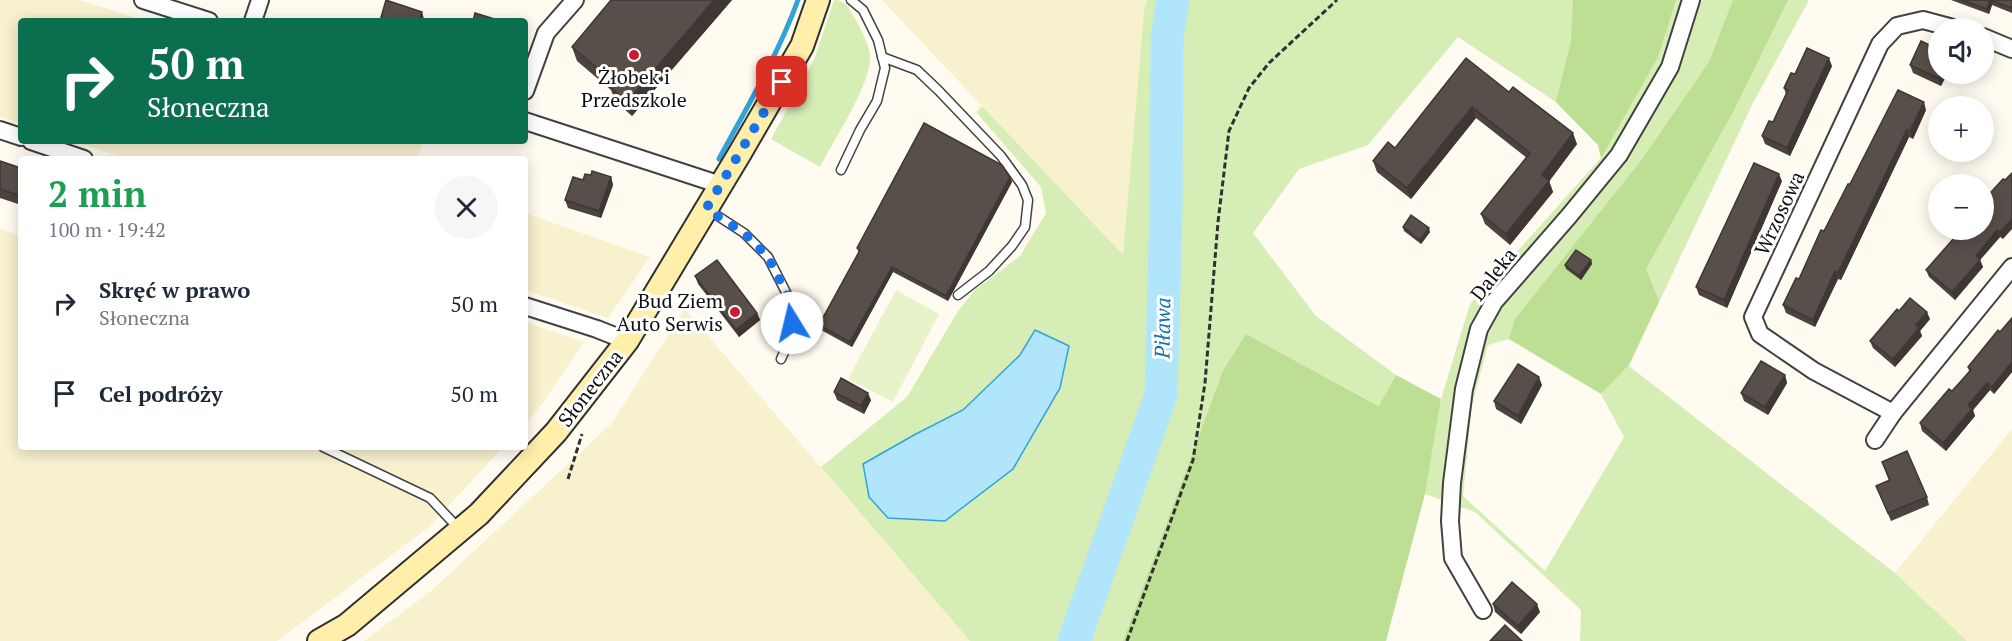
<!DOCTYPE html>
<html lang="pl">
<head>
<meta charset="utf-8">
<style>
	:root { --surface:#fff; --page:#f6f6f7; --text:#1f2937; --muted:#747a83 }
	body { margin:0; font-family:"PT Serif",serif; background:var(--page); color:var(--text); height:100vh; display:flex; flex-direction:column; font-size:22px; white-space:nowrap }
	* { box-sizing:border-box; margin:0 }
	p { font-size:20px; color:var(--muted) }
	.icon { flex:none; width:33px; height:33px; fill:none; stroke:currentColor; stroke-width:2; stroke-linecap:round; stroke-linejoin:round }
	.map { position:relative; flex:1; overflow:hidden }
	.panel { position:absolute; left:18px; top:156px; width:510px; height:294px; display:flex; flex-direction:column; background:var(--surface); border-radius:6px; box-shadow:0 3px 15px #0003 }
	.panel>* { flex:none }
	.banner { position:absolute; left:18px; top:18px; width:510px; height:126px; border-radius:6px; box-shadow:0 3px 15px #0003; background:#0b6e4f; color:#fff; overflow:hidden }
	.controls { position:absolute; left:1928px; top:18px; display:grid; gap:12px }
	.controls a { display:grid; place-items:center; width:66px; height:66px; border-radius:50%; background:var(--surface); box-shadow:0 3px 15px #0003; font-size:30px }
	.pin { position:absolute; display:grid; place-items:center; width:51px; height:51px; color:#fff; margin:-26px; border-radius:12px; box-shadow:0 3px 9px #0006 }
	.me { position:absolute; width:66px; margin:-33px; rotate:351deg; stroke-linejoin:round; filter:drop-shadow(0 0 4px #0008) }
	.turn { display:flex; align-items:center; gap:21px; height:126px; padding:0 30px; font-size:27px }
	.turn .icon { width:78px; height:78px; stroke-width:2.5 }
	.turn b { display:block; font-size:42px; line-height:51px }
	.round { display:grid; place-items:center; flex:none; width:63px; height:63px; border-radius:32px; background:var(--page) }
	.summary { display:flex; align-items:center; justify-content:space-between; height:102px; padding:0 30px }
	h1 { font-size:36px; font-weight:800; line-height:45px; color:#1e9e55 }
	ul { padding:0; list-style:none }
	li { display:flex; align-items:center; gap:18px; height:90px; padding:0 30px }
	li div { flex:1 }
	li b { display:block; font-size:22px }
	li em { font-style:normal }
	.map>svg:first-child { display:block }
	.farmland { fill:#f8f1ce }
	.green { fill:#d7edb6; fill-rule:evenodd }
	.forest { fill:#bcdf94 }
	.pitch { fill:#e8f3c9 }
	.water { fill:#b1e5fb; stroke:#32a3d7; stroke-width:1.5 }
	.lines { fill:none; stroke-linecap:round; stroke-linejoin:round }
	.stream { stroke:#32a3d7; stroke-width:5 }
	.river { stroke:#b1e5fb; stroke-width:33 }
	.lane-casing { stroke:#424242; stroke-width:11 }
	.street-casing { stroke:#424242; stroke-width:20 }
	.secondary-casing { stroke:#313131; stroke-width:26 }
	.path { stroke:#313131; stroke-width:3; stroke-dasharray:6 3; stroke-linecap:butt }
	.lane { stroke:#fff; stroke-width:8 }
	.street { stroke:#fff; stroke-width:16 }
	.secondary { stroke:#ffefab; stroke-width:22 }
	.wall { fill:#4c4340 }
	.shaded-wall { fill:#3e3734 }
	.building { fill:#584e4a; stroke:#3e3734; stroke-width:1.5 }
	.route { stroke:#1a73e8; stroke-width:10; stroke-dasharray:0 18 }
	.poi-dot { fill:#ca1b32; stroke:#fff; stroke-width:2 }
	.labels { text-anchor:middle; dominant-baseline:central; stroke-width:6; stroke-linejoin:round; paint-order:stroke }
	.poi-label { font-size:20px; fill:#0f0f0f; stroke:#fff }
	.street-label { font-size:20px; fill:#0f0f0f; stroke:#fff }
	.water-label { font-size:21px; font-style:italic; fill:#0e73ab; stroke:#fff }
</style>
</head>
<body>
<div class="map">
<svg width="2012" height="641" viewBox="0 0 2012 641">
	<rect width="100%" height="100%" fill="#fffbf0"/>
	<!-- farmland -->
	<g class="farmland">
		<polygon points="0,0 80,0 146,21 21,21 21,124 0,117"/>
		<polygon points="882,0 1147,0 1144,11 1123,256"/>
		<polygon points="73,141 423,141 417,159 128,159"/>
		<polygon points="525,213 650,257 608,318 525,290"/>
		<polygon points="0,229 21,236 21,447 503,447 430,526 277,641 0,641"/>
		<polygon points="685,309 970,641 364,641 431,591 611,424"/>
		<polygon points="525,322 584,342 537,411 525,423"/>
		<polygon points="2012,429 2012,641 1967,641 1895,573"/>
	</g>
	<!-- green -->
	<g class="green">
		<path d="M834 0C846 0 850 10 856 20 862 32 872 49 870 63 864 95 835 138 820 167L771 139 814 60Z"/>
		<path d="M1147 0H1809L1752 105 1629 366 1895 573 1967 641H1580L1581 610 1475 512 1425 494 1441 399 1470 304 1601 158 1598 145 1556 102 1458 37 1368 145 1299 169 1253 233 1316 316 1396 375 1380 406 1246 334 1223 370 1123 641H970L821 467 907 397 958 311 975 290 1020 256 1046 213 1041 187 976 112 982 106 1123 255 1144 11ZM1035 330 945 521 914 435 963 410 1020 355ZM1509 339 1628 366 1601 394 1624 437 1545 571 1463 496 1472 405 1488 345Z"/>
	</g>
	<!-- forest -->
	<g class="forest">
		<polygon points="1573,0 1676,0 1658,57 1601,158 1598,145 1556,102 1571,41"/>
		<polygon points="1733,0 1788,0 1734,110 1646,269 1659,301 1628,366 1601,394 1509,339 1515,319 1643,158 1709,62"/>
		<polygon points="1246,334 1379,406 1396,375 1441,399 1425,494 1386,641 1123,641 1223,370"/>
	</g>
	<!-- pitch -->
	<polygon class="pitch" points="896,290 939,314 893,402 848,379"/>
	<!-- water -->
	<polygon class="water" points="1035,330 1069,346 1060,388 1013,469 945,521 888,518 869,497 863,464 914,435 963,410 1020,355"/>
	<g class="lines">
		<!-- stream -->
		<path class="stream" d="M719 159C747 107 778 55 798 0"/>
		<!-- river -->
		<polyline class="river" points="1074,641 1161,395 1166,210 1167,37 1173,0"/>
		<defs>
			<g id="lane">
				<polyline points="882,57 917,70 939,91 1001,156 1022,185 1028,200 1025,227 1012,246 989,271 958,295"/>
				<polyline points="841,170 860,130 877,101 885,68 878,40 863,10 851,0"/>
				<polyline points="707,209 744,233 768,257 794,308 790,339 781,359"/>
				<polyline points="323,447 430,498 460,530"/>
			</g>
			<g id="street">
				<polyline points="143,0 209,21"/>
				<polyline points="253,21 260,0"/>
				<polyline points="1983,37 2012,49"/>
				<polyline points="525,91 546,33 575,0"/>
				<polyline points="525,121 721,185"/>
				<polyline points="0,130 21,137"/>
				<polyline points="31,141 84,159"/>
				<polyline points="525,306 597,329 627,341"/>
				<polyline points="1893,413 1814,371 1760,334 1753,317 1880,44 1897,26 1923,20 1953,28"/>
				<polyline points="1875,440 1893,413 2012,267"/>
				<polyline points="1483,610 1453,558 1450,521 1452,483 1464,389 1479,329 1494,302 1569,216 1619,155 1670,67 1691,0"/>
			</g>
			<polyline id="secondary" points="319,641 347,625 479,514 556,432 627,341 740,153 802,46 818,0"/>
		</defs>
		<!-- lane casing -->
		<use href="#lane" class="lane-casing"/>
		<!-- street casing -->
		<use href="#street" class="street-casing"/>
		<!-- secondary casing -->
		<use href="#secondary" class="secondary-casing"/>
		<!-- path -->
		<g class="path">
			<polyline points="568,479 582,434"/>
			<polyline points="1127,641 1193,460 1205,383 1218,222 1229,131 1249,88 1269,63 1337,0"/>
		</g>
		<!-- lane -->
		<use href="#lane" class="lane"/>
		<!-- street -->
		<use href="#street" class="street"/>
		<!-- secondary -->
		<use href="#secondary" class="secondary"/>
	</g>
	<!-- wall -->
	<g class="wall">
		<polygon points="611,0 732,0 632,116 615,101 611,90 577,61 572,47"/>
		<polygon points="1951,0 2012,0 2012,13 1992,5 1989,14"/>
		<polygon points="1466,58 1509,92 1577,144 1549,181 1553,192 1510,245 1485,224 1481,214 1527,158 1476,118 1411,199 1377,172 1373,161 1395,148"/>
		<polygon points="1910,65 1938,74 1947,74 1941,86 1913,73"/>
		<polygon points="1832,66 1790,156 1765,144 1762,136 1773,122 1786,94 1784,88 1795,74"/>
		<polygon points="1926,110 1913,139 1909,137 1841,280 1838,279 1815,327 1786,313 1783,305 1799,279 1850,184"/>
		<polygon points="0,161 21,168 21,205 0,198"/>
		<polygon points="591,175 611,177 613,185 601,218 568,208 565,200 583,180"/>
		<polygon points="1010,177 1012,182 948,301 893,272 852,347 821,330 819,325 859,253 857,248"/>
		<polygon points="2005,180 2003,239 2000,237 1980,260 1983,267 1955,300 1929,277 1926,270 1956,240"/>
		<polygon points="1782,181 1727,308 1699,295 1696,287"/>
		<polygon points="1403,227 1430,232 1421,244 1404,231"/>
		<polygon points="1591,260 1592,264 1581,280 1566,269 1565,265"/>
		<polygon points="695,276 757,313 760,320 739,337 698,284"/>
		<polygon points="1899,311 1930,319 1920,331 1922,336 1895,367 1873,348 1870,341"/>
		<polygon points="2012,318 2012,372 1994,394 1990,390 1973,410 1975,416 1946,451 1922,431 1920,423 1952,391 1969,371 1968,367 2000,332"/>
		<polygon points="1785,375 1787,383 1768,415 1744,401 1741,393"/>
		<polygon points="1542,385 1521,424 1496,409 1494,401"/>
		<polygon points="834,392 871,400 864,414 837,400"/>
		<polygon points="1882,462 1927,497 1929,505 1891,521 1876,486 1889,481"/>
		<polygon points="1493,604 1540,612 1521,634 1495,612"/>
	</g>
	<!-- shaded-wall -->
	<g class="shaded-wall">
		<polygon points="714,0 732,0 632,116 627,102"/>
		<polygon points="1990,0 1992,5 1989,14 1987,9"/>
		<polygon points="422,12 424,19 424,21 419,21"/>
		<polygon points="1829,58 1832,66 1790,156 1787,148"/>
		<polygon points="1940,74 1947,74 1941,86 1938,78"/>
		<polygon points="1924,102 1926,110 1913,139 1910,131"/>
		<polygon points="1472,107 1476,118 1411,199 1407,188"/>
		<polygon points="1907,129 1909,137 1841,280 1838,273"/>
		<polygon points="1573,133 1577,144 1548,183 1549,181 1553,192 1510,245 1506,234 1542,175"/>
		<polygon points="1779,174 1782,181 1727,308 1724,300"/>
		<polygon points="611,177 613,185 601,218 599,211"/>
		<polygon points="1010,177 1012,182 948,301 946,296"/>
		<polygon points="2012,219 2012,229 2003,239 2000,232"/>
		<polygon points="1429,228 1430,232 1421,244 1420,240"/>
		<polygon points="1997,230 2000,237 1980,260 1983,267 1955,300 1952,292 1976,256"/>
		<polygon points="1591,260 1592,264 1581,280 1579,276"/>
		<polygon points="892,267 893,272 852,347 850,342"/>
		<polygon points="1835,271 1838,279 1815,327 1813,320"/>
		<polygon points="1927,312 1930,319 1920,331 1922,336 1895,367 1893,359 1916,325"/>
		<polygon points="757,313 760,320 739,337 736,330"/>
		<polygon points="2012,362 2012,372 1994,394 1992,387"/>
		<polygon points="1785,375 1787,383 1768,415 1765,407"/>
		<polygon points="1539,377 1542,385 1521,424 1518,416"/>
		<polygon points="1987,383 1990,390 1973,410 1975,416 1946,451 1943,443 1968,405"/>
		<polygon points="868,393 871,400 864,414 861,406"/>
		<polygon points="1537,604 1540,612 1521,634 1518,626"/>
	</g>
	<!-- building -->
	<g class="building">
		<polygon points="386,0 422,12 419,21 380,21"/>
		<polygon points="611,0 714,0 627,102 610,87 614,82 572,47"/>
		<polygon points="1962,0 2012,0 2012,8 1990,0 1987,9"/>
		<polygon points="475,13 501,21 473,21"/>
		<polygon points="1921,41 1938,49 1938,74 1940,74 1938,78 1910,65"/>
		<polygon points="1807,48 1829,58 1787,148 1762,136 1769,121 1773,122 1788,90 1784,88 1791,73 1795,74"/>
		<polygon points="1466,58 1509,92 1513,87 1573,133 1542,175 1549,181 1506,234 1481,214 1530,153 1472,107 1407,188 1373,161 1388,142 1395,148"/>
		<polygon points="1898,90 1924,102 1910,131 1907,129 1838,273 1835,271 1813,320 1783,305 1796,278 1799,279 1821,230 1824,231 1848,184 1850,184"/>
		<polygon points="924,123 1002,165 1010,177 946,296 892,267 850,342 819,325 860,250 857,248"/>
		<polygon points="0,161 21,168 21,196 0,189"/>
		<polygon points="1754,163 1779,174 1724,300 1696,287"/>
		<polygon points="592,171 611,177 599,211 565,200 573,177 583,180 585,174 591,175"/>
		<polygon points="2012,173 2012,219 2000,232 1997,230 1976,256 1980,260 1952,292 1926,270 1954,238 1956,240 1965,230 1983,230 1983,201 2003,179 2005,180"/>
		<polygon points="1411,215 1429,228 1420,240 1403,227"/>
		<polygon points="1576,250 1591,260 1579,276 1565,265"/>
		<polygon points="717,260 757,313 736,330 695,276"/>
		<polygon points="1910,298 1927,312 1916,325 1919,328 1893,359 1870,341 1897,309 1899,311"/>
		<polygon points="2012,318 2012,362 1992,387 1987,383 1968,405 1972,409 1943,443 1920,423 1949,389 1952,391 1971,370 1968,367 1998,330 2000,332"/>
		<polygon points="1761,361 1785,375 1765,407 1741,393"/>
		<polygon points="1518,364 1539,377 1518,416 1494,401"/>
		<polygon points="841,378 868,393 861,406 834,392"/>
		<polygon points="1907,451 1927,497 1888,513 1876,486 1890,480 1882,462"/>
		<polygon points="1512,582 1537,604 1518,626 1493,604"/>
		<polygon points="1505,625 1522,641 1490,641"/>
	</g>
	<g class="lines">
		<!-- route -->
		<polyline class="route" points="782,82 706,209 744,233 768,257 794,308 792,323"/>
	</g>
	<!-- markers -->
	<g class="poi-dot">
		<circle cx="634" cy="55" r="6"/>
		<circle cx="735" cy="312" r="6"/>
	</g>
	<g class="labels">
		<!-- poi labels -->
		<g class="poi-label">
			<text x="634" y="76">Żłobek i<tspan x="634" dy="23">Przedszkole</tspan></text>
			<text x="723" y="300" text-anchor="end">Bud Ziem<tspan x="723" dy="23">Auto Serwis</tspan></text>
		</g>
		<!-- street labels -->
		<g class="street-label">
			<text transform="translate(1779 213) rotate(-65)">Wrzosowa</text>
			<text transform="translate(1493 274) rotate(-52)">Daleka</text>
			<text transform="translate(590 388) rotate(-52)">Słoneczna</text>
		</g>
		<!-- water labels -->
		<g class="water-label">
			<text transform="translate(1162 328) rotate(-89)">Piława</text>
		</g>
	</g>
</svg>
<div class="controls">
<a><svg class="icon" aria-label="sound" viewBox="0 0 24 24"><path d="M4 9h4l5-4v14l-5-4H4zM17 9q2 3 0 6"/></svg></a>
<a>+</a>
<a>−</a>
</div>
<div class="pin" style="left:782px;top:82px;background:#d93025"><svg class="icon" aria-label="arrive" viewBox="0 0 24 24"><path d="M6 21V4h12l-3 4 3 4H6"/></svg></div>
<svg class="me" style="left:792px;top:323px" viewBox="-20 -20 40 40"><circle r="19" fill="#fff"/><path d="M0-13L10 11 0 6-10 11z" fill="#1a73e8"/></svg>
<div class="banner">
<div class="turn"><svg class="icon" aria-label="right" viewBox="0 0 24 24"><path d="M7 20v-9h11M14 6l5 5-5 5"/></svg><div><b>50 m</b>Słoneczna</div></div>
</div>
<section class="panel">
<div class="summary"><div><h1>2 min</h1><p>100 m · 19:42</p></div><a class="round"><svg class="icon" aria-label="close" viewBox="0 0 24 24"><path d="M6 6l12 12M18 6L6 18"/></svg></a></div>
<ul>
<li><svg class="icon" aria-label="right" viewBox="0 0 24 24"><path d="M7 20v-9h11M14 6l5 5-5 5"/></svg><div><b>Skręć w prawo</b><p>Słoneczna</p></div><em>50 m</em></li>
<li><svg class="icon" aria-label="arrive" viewBox="0 0 24 24"><path d="M6 21V4h12l-3 4 3 4H6"/></svg><div><b>Cel podróży</b></div><em>50 m</em></li>
</ul>
</section>
</div>
</body>
</html>
